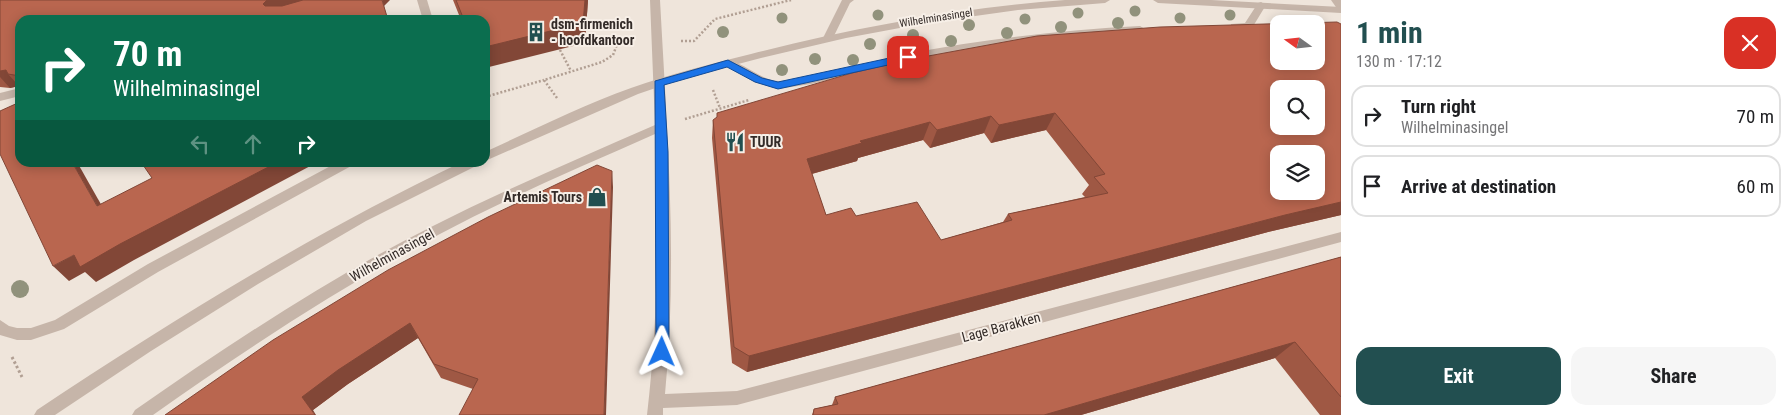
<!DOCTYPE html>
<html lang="en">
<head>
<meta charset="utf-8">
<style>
	:root { --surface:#fff; --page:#f6f6f6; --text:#202124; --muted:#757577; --line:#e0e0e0; --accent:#224f50 }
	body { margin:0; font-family:"Roboto Condensed",sans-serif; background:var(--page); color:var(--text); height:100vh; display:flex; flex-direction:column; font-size:19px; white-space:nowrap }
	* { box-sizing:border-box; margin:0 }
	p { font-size:16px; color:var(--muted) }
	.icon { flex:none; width:28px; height:28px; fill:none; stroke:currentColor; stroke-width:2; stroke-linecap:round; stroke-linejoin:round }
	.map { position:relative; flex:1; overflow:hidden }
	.sheet { display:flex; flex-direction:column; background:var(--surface); width:450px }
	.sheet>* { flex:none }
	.banner { position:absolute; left:15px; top:15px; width:475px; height:152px; border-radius:15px; box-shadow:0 2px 12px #0003; background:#0b6e4f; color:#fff; overflow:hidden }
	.needle { width:32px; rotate:285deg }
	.tools { position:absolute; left:1270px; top:15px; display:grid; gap:10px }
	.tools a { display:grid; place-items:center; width:55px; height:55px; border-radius:10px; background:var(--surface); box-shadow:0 2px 12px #0003; font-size:25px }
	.pin { position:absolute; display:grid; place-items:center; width:42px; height:42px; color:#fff; margin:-21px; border-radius:10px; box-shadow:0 2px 8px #0006 }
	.me { position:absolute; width:55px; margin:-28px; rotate:1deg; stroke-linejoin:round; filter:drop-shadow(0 0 4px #0008) }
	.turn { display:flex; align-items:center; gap:18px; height:105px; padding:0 15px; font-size:22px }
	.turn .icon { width:65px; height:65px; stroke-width:2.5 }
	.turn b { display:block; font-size:35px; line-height:42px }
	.lanes { display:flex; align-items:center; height:48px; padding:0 15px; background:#0003; justify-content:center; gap:25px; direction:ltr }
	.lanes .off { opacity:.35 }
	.round { display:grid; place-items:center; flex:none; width:52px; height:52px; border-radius:15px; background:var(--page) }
	.overview { display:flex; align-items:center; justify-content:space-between; height:85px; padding:0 15px }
	h1 { font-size:30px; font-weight:700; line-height:38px; color:var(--accent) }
	.action { display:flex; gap:10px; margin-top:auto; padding:10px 15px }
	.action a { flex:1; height:58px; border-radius:15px; background:var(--accent); color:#fff; font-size:20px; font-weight:700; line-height:58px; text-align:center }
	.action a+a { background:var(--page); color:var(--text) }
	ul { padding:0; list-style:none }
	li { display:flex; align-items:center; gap:15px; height:62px; margin:0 10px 8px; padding:0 5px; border:2px solid var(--line); border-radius:15px }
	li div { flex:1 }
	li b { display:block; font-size:19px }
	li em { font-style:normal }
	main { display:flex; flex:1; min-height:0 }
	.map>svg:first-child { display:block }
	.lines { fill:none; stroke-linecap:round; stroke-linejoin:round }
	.path-far1 { stroke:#b19f93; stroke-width:2.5; stroke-dasharray:2 2; stroke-linecap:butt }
	.path { stroke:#b19f93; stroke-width:3; stroke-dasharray:2.5 2.5; stroke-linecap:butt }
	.minor { fill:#c6b5a9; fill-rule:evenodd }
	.tertiary { fill:#c6b5a9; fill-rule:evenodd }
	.tree { fill:#91927c }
	.wall { fill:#9f5844; fill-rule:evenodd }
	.shaded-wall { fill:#824737 }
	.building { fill:#b9664f; stroke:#824737; fill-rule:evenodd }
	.route { fill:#1a73e8; stroke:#114b97 }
	.labels { text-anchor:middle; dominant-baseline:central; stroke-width:4; stroke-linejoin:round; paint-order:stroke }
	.far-street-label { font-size:11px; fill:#332b28; stroke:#f7efe7 }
	.poi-label { font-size:14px; font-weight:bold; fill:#332b28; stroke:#f7efe7; text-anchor:start }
	.street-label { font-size:14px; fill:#332b28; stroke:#f7efe7 }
</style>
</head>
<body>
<main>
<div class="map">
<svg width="1341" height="415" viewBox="0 0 1341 415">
	<rect width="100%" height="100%" fill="#efe5db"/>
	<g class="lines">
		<!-- path-far1 -->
		<g class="path-far1">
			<polyline points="681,41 694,41 715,19 791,0"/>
			<polyline points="560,50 571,71"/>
			<polyline points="713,90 720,108"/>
			<polyline points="485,97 544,80"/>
			<polyline points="557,98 544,80 602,62 613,55 618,42 633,42"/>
			<polyline points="685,119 749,100"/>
		</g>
		<!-- path -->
		<polyline class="path" points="12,357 22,377"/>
		<!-- minor -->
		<g class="minor">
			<polygon points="417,0 427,0 433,20 423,20"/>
			<path d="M650 0H660C667 131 678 263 665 394L737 391 1341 232V242L737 405 663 408V415H647C658 322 659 228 655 134 583 166 509 197 438 235 339 288 245 350 153 415H132L135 410C230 344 327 279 431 227 504 190 580 158 655 125Z"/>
			<polygon points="842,0 854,0 850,3 832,40 824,40 823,38"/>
			<polygon points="1331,0 1341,0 1341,11 1338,10"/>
			<polygon points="1261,2 1266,5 1252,28 1231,28 1231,24 1245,23 1258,3"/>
			<path d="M1140 26 1145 29 1144 31 1053 39 966 50 893 64 811 84 778 89 754 82 723 63 724 61C738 57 761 82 780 81 822 80 865 62 906 54 983 39 1062 30 1140 26Z"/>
			<polygon points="20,88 20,96 0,101 0,93"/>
			<polygon points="338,162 355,162 353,165 158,272 64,329 31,340 17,340 0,335 0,320 9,326 17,328 31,328 55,320 148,264"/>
		</g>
		<!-- tertiary -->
		<g class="tertiary">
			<path d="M1065 0H1110L1105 3 1018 10 932 22 846 38 761 58 685 78 638 94 485 161V152C533 130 581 106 631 88 670 74 711 64 751 54 854 28 959 8 1065 0Z"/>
			<polygon points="1153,0 1211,0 1341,7 1341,13 1158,3"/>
			<path d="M462 162H480L478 165 366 221 258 284 151 351 55 415H34L37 410C174 319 313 233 462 162Z"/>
		</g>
	</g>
	<!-- trees -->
	<g class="tree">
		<circle cx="1135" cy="11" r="5.5"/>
		<circle cx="1078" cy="13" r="5.5"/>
		<circle cx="878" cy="15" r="5.5"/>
		<circle cx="1230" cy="15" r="5.5"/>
		<circle cx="782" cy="18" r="5.5"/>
		<circle cx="1180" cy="18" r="5.5"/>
		<circle cx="1025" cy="19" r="5.5"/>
		<circle cx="1118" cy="23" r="6"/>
		<circle cx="969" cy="25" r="6"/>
		<circle cx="1061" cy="27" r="6"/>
		<circle cx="723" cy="32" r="6"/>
		<circle cx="1007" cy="33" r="6"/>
		<circle cx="913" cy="35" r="6"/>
		<circle cx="951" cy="41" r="6"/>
		<circle cx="870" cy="44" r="6"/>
		<circle cx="897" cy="51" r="6"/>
		<circle cx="815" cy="59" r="6"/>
		<circle cx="853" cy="60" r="6"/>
		<circle cx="782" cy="70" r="6"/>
		<circle cx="20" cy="289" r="9"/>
	</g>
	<!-- wall -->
	<g class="wall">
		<polygon points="0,0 384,6 20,20 20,88 19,86 10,88 0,87"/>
		<polygon points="453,0 588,0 585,43 485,20 461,20"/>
		<path d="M1341 24V215L1268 232 747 372 732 363 712 138 713 120ZM1046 130 1089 185 1082 194 1085 197 1008 214 1003 222 941 240 856 216 826 215 812 174 857 161 858 158 923 140 930 148 984 133 991 143Z"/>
		<polygon points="613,187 473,389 441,378 418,338 348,384 313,410 165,415"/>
		<polygon points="1341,257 1341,415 1320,415 1275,358 1081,415 812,415 814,409 832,405 835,397"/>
	</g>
	<!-- shaded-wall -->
	<g class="shaded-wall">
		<polygon points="267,0 332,0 274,16 263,4"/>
		<polygon points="382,0 390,0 384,6 388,20"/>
		<polygon points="585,0 588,0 585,43 485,68 485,47"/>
		<polygon points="6,70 8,74 19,86 10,88 0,77 0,71"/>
		<polygon points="1055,113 1046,130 991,143 999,125"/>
		<polygon points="991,116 984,133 930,148 937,130"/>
		<polygon points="930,122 923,140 858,158 857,161 804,176 807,159 860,141"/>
		<polygon points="72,162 77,162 111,222 97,206"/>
		<polygon points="278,162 313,162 314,164 134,260 96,282 85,272 69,281 53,266 74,255"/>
		<polygon points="313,162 321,162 315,166"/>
		<polygon points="612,171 613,187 606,415 604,415"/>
		<polygon points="1341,202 1341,215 1268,232 747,372 749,356 1285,215"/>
		<polygon points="410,323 418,338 348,384 313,410 316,415 315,415 302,397 338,370"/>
		<polygon points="1295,342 1275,358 1081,415 1044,415"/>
	</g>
	<!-- building -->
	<g class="building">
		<polygon points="0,0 267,0 263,4 265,6 282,6 303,0 382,0 388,20 20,20 20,76 8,74 6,70 0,71"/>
		<polygon points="456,0 585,0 583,23 485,47 485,20 464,20"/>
		<path d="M1337 22 1341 24V202L1285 215 749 356 734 347 713 120 717 117V113L852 73 912 59 1037 36 1160 27ZM1279 24H1316V61H1279ZM1279 89H1316V126H1279ZM1055 113 1105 174 1094 177 1108 193 1008 214 1012 220 941 240 917 202 856 216 851 208 826 215 807 159 862 143 860 141 930 122 937 130 991 116 999 125ZM1279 154H1316V191H1279Z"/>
		<polygon points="20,102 20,162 72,162 97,206 152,178 141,162 278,162 120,244 80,267 74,255 53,266 0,154 0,111"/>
		<polygon points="597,165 612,171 604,415 459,415 478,379 434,364 410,323 338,370 302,397 315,415 165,415 273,340 388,270 488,217"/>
		<polygon points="1341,257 1341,397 1295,342 1044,415 813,415 814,409 838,404 835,397"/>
	</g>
	<!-- route -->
	<polygon class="route" points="908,54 912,57 911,60 778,89 755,82 727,67 664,85 668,152 669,352 667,356 662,357 658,356 656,352 655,81 728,60 762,78 778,82"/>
	<!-- icons -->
	<defs>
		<symbol id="building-bare" viewBox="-9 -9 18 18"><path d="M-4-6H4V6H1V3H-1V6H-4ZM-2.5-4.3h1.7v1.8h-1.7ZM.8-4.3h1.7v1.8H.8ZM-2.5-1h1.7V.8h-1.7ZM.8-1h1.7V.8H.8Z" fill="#224f50" stroke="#f7efe7" stroke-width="2.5" paint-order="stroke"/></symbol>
		<symbol id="restaurant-bare" viewBox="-9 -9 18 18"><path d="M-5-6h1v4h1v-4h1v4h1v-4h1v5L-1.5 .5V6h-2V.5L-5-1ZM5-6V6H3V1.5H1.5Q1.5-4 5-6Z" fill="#224f50" stroke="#f7efe7" stroke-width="2.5" paint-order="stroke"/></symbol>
		<symbol id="shop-bare" viewBox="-9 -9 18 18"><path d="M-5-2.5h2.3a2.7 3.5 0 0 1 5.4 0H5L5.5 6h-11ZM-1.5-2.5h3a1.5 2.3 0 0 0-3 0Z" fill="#224f50" stroke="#f7efe7" stroke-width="2.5" paint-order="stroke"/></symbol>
	</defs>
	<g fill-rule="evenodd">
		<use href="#building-bare" x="522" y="18" width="28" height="28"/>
		<use href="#restaurant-bare" x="721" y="128" width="28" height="28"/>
		<use href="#shop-bare" x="583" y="183" width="28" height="28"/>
	</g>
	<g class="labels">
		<!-- far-street labels -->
		<g class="far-street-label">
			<text transform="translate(936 18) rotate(-9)">Wilhelminasingel</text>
		</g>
		<!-- poi labels -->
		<g class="poi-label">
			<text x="551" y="24">dsm-firmenich<tspan x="551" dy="16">- hoofdkantoor</tspan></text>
			<text x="750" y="142">TUUR</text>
			<text x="582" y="197" text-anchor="end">Artemis Tours</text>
		</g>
		<!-- street labels -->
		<g class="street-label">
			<text transform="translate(392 255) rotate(-29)">Wilhelminasingel</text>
			<text transform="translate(1001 327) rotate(-15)">Lage Barakken</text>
		</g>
	</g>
</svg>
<div class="tools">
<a><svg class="needle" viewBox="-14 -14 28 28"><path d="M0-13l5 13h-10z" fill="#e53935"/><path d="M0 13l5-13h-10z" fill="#757577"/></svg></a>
<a><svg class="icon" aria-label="search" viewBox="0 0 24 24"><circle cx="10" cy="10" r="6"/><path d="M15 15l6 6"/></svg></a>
<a><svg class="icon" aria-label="layers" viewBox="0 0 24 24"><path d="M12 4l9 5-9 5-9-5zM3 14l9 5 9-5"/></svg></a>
</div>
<div class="pin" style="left:908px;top:57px;background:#d93025"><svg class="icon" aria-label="arrive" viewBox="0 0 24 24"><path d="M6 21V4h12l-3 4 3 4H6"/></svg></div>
<svg class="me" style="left:662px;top:352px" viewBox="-20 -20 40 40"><path d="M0-17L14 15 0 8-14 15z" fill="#1a73e8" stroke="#fff" stroke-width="4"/></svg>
<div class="banner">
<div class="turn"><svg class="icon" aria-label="right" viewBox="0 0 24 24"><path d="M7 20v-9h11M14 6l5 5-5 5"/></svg><div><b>70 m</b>Wilhelminasingel</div></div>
<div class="lanes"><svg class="icon off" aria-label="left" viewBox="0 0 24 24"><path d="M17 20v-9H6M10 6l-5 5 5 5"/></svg><svg class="icon off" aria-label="ahead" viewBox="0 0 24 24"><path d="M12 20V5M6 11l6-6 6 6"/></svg><svg class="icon" aria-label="right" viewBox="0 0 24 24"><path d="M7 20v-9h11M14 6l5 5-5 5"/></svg></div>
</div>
</div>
<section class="sheet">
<div class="overview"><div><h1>1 min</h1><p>130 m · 17:12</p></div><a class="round" style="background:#d93025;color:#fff"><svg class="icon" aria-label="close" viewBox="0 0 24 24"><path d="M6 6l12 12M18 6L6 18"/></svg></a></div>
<ul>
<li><svg class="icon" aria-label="right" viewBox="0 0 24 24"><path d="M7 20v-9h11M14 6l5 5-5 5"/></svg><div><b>Turn right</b><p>Wilhelminasingel</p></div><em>70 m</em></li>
<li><svg class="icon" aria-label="arrive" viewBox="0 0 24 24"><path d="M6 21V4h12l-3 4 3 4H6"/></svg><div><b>Arrive at destination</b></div><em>60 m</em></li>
</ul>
<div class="action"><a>Exit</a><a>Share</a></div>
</section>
</main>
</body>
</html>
